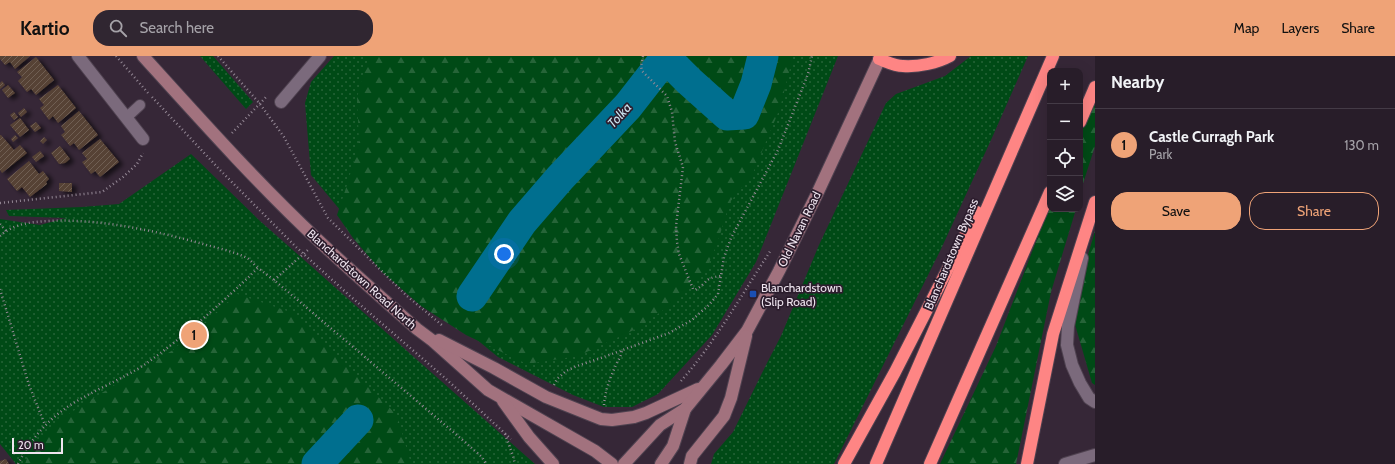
<!DOCTYPE html>
<meta charset="utf-8">
<style>
body{margin:0;font-family:Cabin,sans-serif;background:#302631;color:#f1f3f6}
.controls{position:absolute;right:12px;top:12px;display:grid;overflow:hidden;border-radius:8px;box-shadow:0 4px 16px #0002}
.controls button{width:36px;height:36px;display:grid;place-items:center;padding:0;border:0;border-bottom:1px solid #443b46;background:#281d29;color:#f1f3f6;font:20px sans-serif}
.scale{position:absolute;left:12px;bottom:10px;width:51px;box-sizing:border-box;padding-left:4px;border:2px solid #efe5ef;border-top:0;font-size:11px;line-height:14px;white-space:nowrap;color:#efe5ef;-webkit-text-stroke:3px #2c1d2d;paint-order:stroke}
.you{position:absolute;left:504px;top:198px;width:14px;height:14px;margin:-10px;border:3px solid #fff;border-radius:50%;background:#1a73e8;box-shadow:0 0 0 6px #1a73e833}
.badge{display:grid;place-items:center;width:26px;height:26px;border-radius:50%;background:#efa377;color:#111;font-size:13px;font-weight:700}
.pin{position:absolute;translate:-50% -50%;border:2px solid #fff;box-shadow:0 1px 4px #0006}
.list{margin:0;padding:0;list-style:none}
h2{display:flex;justify-content:space-between;align-items:center;height:52px;margin:0;padding:0 16px;font-size:17px}
h2 small{font-size:13px;font-weight:400;color:#a5a2a8}
.list li{display:grid;grid-template-columns:26px 1fr auto;gap:12px;align-items:center;box-sizing:border-box;height:72px;padding:0 16px;border-top:1px solid #443b46}
.list b{display:block;font-size:15px;white-space:nowrap}
.list p{margin:0;font-size:13px;white-space:nowrap;color:#a5a2a8}
.list em{font-size:13px;font-style:normal;color:#a5a2a8}
.actions{display:flex;gap:8px;padding:12px 16px}
.actions a{flex:1;padding:9px 0;border:1px solid #efa377;border-radius:16px;text-align:center;font-size:14px;color:#efa377}
.actions .main{background:#efa377;color:#111}
.icon{flex:none;width:22px;height:22px;fill:none;stroke:currentColor;stroke-width:2;stroke-linecap:round;stroke-linejoin:round}
.map{position:relative;flex:none;width:1095px;height:408px;overflow:hidden}
header{display:flex;align-items:center;gap:24px;box-sizing:border-box;height:56px;padding:0 20px;background:#efa377;color:#111}
header strong{font-size:19px}
nav{display:flex;gap:22px;margin-inline-start:auto;font-size:14px}
.search{width:280px;height:36px;background:#302631;display:flex;align-items:center;gap:10px;box-sizing:border-box;padding:0 14px;border-radius:16px;color:#a5a2a8;font-size:15px}
main{display:flex}
aside{flex:1;background:#281d29}
.map>svg:first-child{display:block}
</style>
<header>
<strong>Kartio</strong>
<div class="search"><svg class="icon" aria-label="search" viewBox="0 0 24 24"><circle cx="10" cy="10" r="6"/><path d="M15 15l6 6"/></svg>Search here</div>
<nav><a>Map</a><a>Layers</a><a>Share</a></nav>
</header>
<main>
<div class="map">
<svg width="1095" height="408" viewBox="0 0 1095 408">
<defs>
<pattern id="grass-dots" width="8" height="8" patternUnits="userSpaceOnUse"><rect width="8" height="8" fill="#004a16"/><path d="M2 2h.1M6 6h.1" fill="none" stroke="#266438" stroke-width="1.8" stroke-linecap="round"/></pattern>
<pattern id="forest-firs" width="22" height="20" patternUnits="userSpaceOnUse"><rect width="22" height="20" fill="#004a16"/><path d="M5 1l3.5 6h-7zM16 11l3.5 6h-7z" fill="#266438"/></pattern>
<pattern id="building-hatch" width="6" height="6" patternUnits="userSpaceOnUse"><rect width="6" height="6" fill="#574335"/><path d="M-1 1l2-2M0 6l6-6M5 7l2-2" fill="none" stroke="#6f5e53"/></pattern>
<filter id="shadow"><feDropShadow dx="4.5" dy="2.5" stdDeviation="2" flood-color="#0009"/></filter>
</defs>
<rect width="100%" height="100%" fill="#362737"/>
<!-- grass -->
<g fill="url(#grass-dots)">
<path d="M200,0H213L253,46L246,53Z"/>
<path d="M334,0H838L756,206L712,279L658,338L632,351H604L573,339L498,301L385,208L311,119L305,47L311,26Z"/>
<path d="M971,0H1028L991,84L941,193L834,408H711L714,398L733,376L767,307L781,280L819,189L886,47L896,38L945,20Z"/>
<path d="M191,98L260,165L535,408H16L0,388V163L40,169L66,162L9,160L6,154L82,151L119,148Z"/>
</g>
<!-- forest -->
<g fill="url(#forest-firs)">
<path d="M369,0H793L780,52L753,117L730,146L717,188L705,216L676,245L638,272L578,300L527,308L466,279L421,250L382,216L353,182L337,159L348,126L359,85L357,42L363,18Z"/>
<path d="M1095,43V90L1080,137V78Z"/>
<path d="M1050,149V153H1076L1051,236L1016,408H940L996,290Z"/>
<path d="M1095,175V329L1092,327L1074,265L1080,226Z"/>
<path d="M237,238L293,257L397,359L411,408H25L29,397L53,368L95,341L173,294Z"/>
</g>
<g fill="none" stroke-linecap="round" stroke-linejoin="round">
<!-- river -->
<g stroke="#006f8f" stroke-width="31">
<path d="M472,240L522,166L560,122L628,50L660,9L668,4L689,25L727,59L744,58L756,28L763,0"/>
<path d="M317,408L358,364"/>
</g>
</g>
<!-- building -->
<g fill="url(#building-hatch)" filter="url(#shadow)">
<path d="M0,0H30L15,13L10,6L5,9L0,3Z"/>
<path d="M36,1L54,24L36,39L31,33L27,36L18,25L22,21L17,16Z"/>
<path d="M2,25L5,29L0,33V27Z"/>
<path d="M8,29L15,37L8,42L2,34Z"/>
<path d="M58,29L76,52L58,67L53,60L49,64L40,52L44,49L39,43Z"/>
<path d="M24,52L27,56L21,61L18,57Z"/>
<path d="M79,55L98,79L79,94L74,87L70,90L66,85L61,79L65,76L61,70Z"/>
<path d="M14,56L18,61L14,64L10,59Z"/>
<path d="M20,62L29,74L20,81L10,69Z"/>
<path d="M36,66L41,72L35,76L30,70Z"/>
<path d="M0,79H1L14,94L20,89L27,97L2,117L0,114Z"/>
<path d="M15,79L18,82L13,86L11,83Z"/>
<path d="M44,81L47,84L43,88L40,85Z"/>
<path d="M100,83L119,106L100,121L95,115L91,118L82,106L87,103L82,97Z"/>
<path d="M60,90L70,103L65,107L59,108L51,97Z"/>
<path d="M40,95L44,100L36,106L32,101Z"/>
<path d="M29,105L39,118L43,115L49,123L46,126L47,128L30,141L22,131L17,135L7,123Z"/>
<path d="M59,127H72V136L59,135Z"/>
<path d="M6,403L9,408H0V405Z"/>
</g>
<g fill="none" stroke-linecap="round" stroke-linejoin="round">
<!-- lane casing -->
<g stroke="#4f4250" stroke-width="12">
<path id="lane" d="M127,61L140,49"/>
</g>
<!-- street casing -->
<g stroke="#4f4250" stroke-width="14">
<g id="street">
<path d="M78,0L143,83"/>
<path d="M281,46L320,0"/>
<path d="M1082,202L1068,270L1067,289L1072,309L1080,327L1089,342L1095,346"/>
<path d="M1065,408L1095,399"/>
</g>
</g>
<!-- secondary casing -->
<g stroke="#4f4250" stroke-width="14">
<g id="secondary">
<path d="M143,0C200,63 257,127 319,185C351,215 384,244 417,273L433,285L488,334L595,395L612,408"/>
<path d="M439,284L494,312L546,341L601,363L612,364L634,361L646,357L698,333"/>
<path d="M503,345L529,381L553,408"/>
<path d="M624,408L660,369L685,353L721,309L747,275L779,215L817,138L881,0"/>
<path d="M661,408L673,390L685,353"/>
<path d="M690,408L692,400L724,360L731,342L746,280"/>
</g>
</g>
<!-- highway casing -->
<g stroke="#4f4250" stroke-width="14">
<g id="highway">
<path d="M879,3C887,6 895,10 903,10C919,11 937,7 950,0"/>
<path d="M1080,66L1095,31"/>
<path d="M844,408L895,316L977,156"/>
<path d="M876,408L1053,0"/>
<path d="M930,408L1050,136"/>
<path d="M1027,408L1053,278L1095,146"/>
</g>
</g>
<!-- path -->
<g stroke="#948895" stroke-width="2.5" stroke-dasharray="1 3" stroke-linecap="butt">
<path d="M116,0L148,37"/>
<path d="M218,0L260,48L284,81L328,162L407,240L443,270"/>
<path d="M643,0L641,10L642,15L667,40L672,56L675,86L683,111L676,170L677,186L679,198L693,233L695,234C708,227 703,222 721,220"/>
<path d="M152,41L220,114L297,192L350,240L445,322L511,383"/>
<path d="M232,77L267,40"/>
<path d="M0,147L102,136L123,121L137,108L143,97"/>
<path d="M0,168L6,175"/>
<path d="M0,180C10,171 23,167 36,166C88,160 153,174 203,188C217,192 233,195 247,202C251,204 254,209 258,212"/>
<path d="M274,224L309,193"/>
<path d="M0,233L29,329L45,369"/>
<path d="M681,325C716,285 742,238 771,194"/>
<path d="M554,329L557,323L566,315L577,310L601,302L669,277L692,264L709,249L718,238L724,201L731,182L778,94L808,18L812,0"/>
<path d="M604,349C605,335 610,322 616,309C618,304 621,301 622,294"/>
<path d="M505,378L513,400L515,408"/>
<path d="M18,408C30,384 49,362 72,348C96,333 123,323 147,307C186,279 224,245 258,212L274,224L451,374L482,401L486,408"/>
</g>
<!-- lane -->
<use href="#lane" stroke="#7b6a7c" stroke-width="10"/>
<!-- street -->
<use href="#street" stroke="#7b6a7c" stroke-width="12"/>
<!-- secondary -->
<use href="#secondary" stroke="#a2727e" stroke-width="12"/>
<!-- highway -->
<use href="#highway" stroke="#fe8584" stroke-width="12"/>
</g>
<!-- markers -->
<rect fill="#1a4fb4" stroke="#2c1d2d" stroke-width="1.5" x="749" y="234" width="8" height="8" rx="2"/>
<g text-anchor="middle" dominant-baseline="central" stroke-width="3.5" stroke-linejoin="round" paint-order="stroke">
<!-- street labels -->
<g font-size="12" fill="#efe5ef" stroke="#2c1d2d">
<text transform="translate(799 173) rotate(-64)">Old Navan Road</text>
<text transform="translate(951 198) rotate(-67)">Blanchardstown Bypass</text>
<text transform="translate(362 223) rotate(42)">Blanchardstown Road North</text>
</g>
<!-- poi labels -->
<g font-size="12" fill="#efe5ef" stroke="#2c1d2d" text-anchor="start">
<text x="761" y="231">Blanchardstown<tspan x="761" dy="14">(Slip Road)</tspan></text>
</g>
<!-- water labels -->
<g font-size="13" font-style="italic" fill="#cce5f0" stroke="#2c1d2d">
<text transform="translate(619 59) rotate(-48)">Tolka</text>
</g>
</g>
</svg>
<div class="controls">
<button>+</button>
<button>−</button>
<button><svg class="icon" aria-label="locate" viewBox="0 0 24 24"><circle cx="12" cy="12" r="6"/><path d="M12 2v4M12 18v4M2 12h4M18 12h4"/></svg></button>
<button><svg class="icon" aria-label="layers" viewBox="0 0 24 24"><path d="M12 4l9 5-9 5-9-5zM3 14l9 5 9-5"/></svg></button>
</div>
<div class="scale">20 m</div>
<div class="you"></div>
<div class="pin badge" style="left:194px;top:279px">1</div>
</div>
<aside>
<h2>Nearby<small></small></h2>
<ul class="list">
<li><span class="badge">1</span><div><b>Castle Curragh Park</b><p>Park</p></div><em>130 m</em></li>
</ul>
<div class="actions"><a class="main">Save</a><a>Share</a></div>
</aside>
</main>
